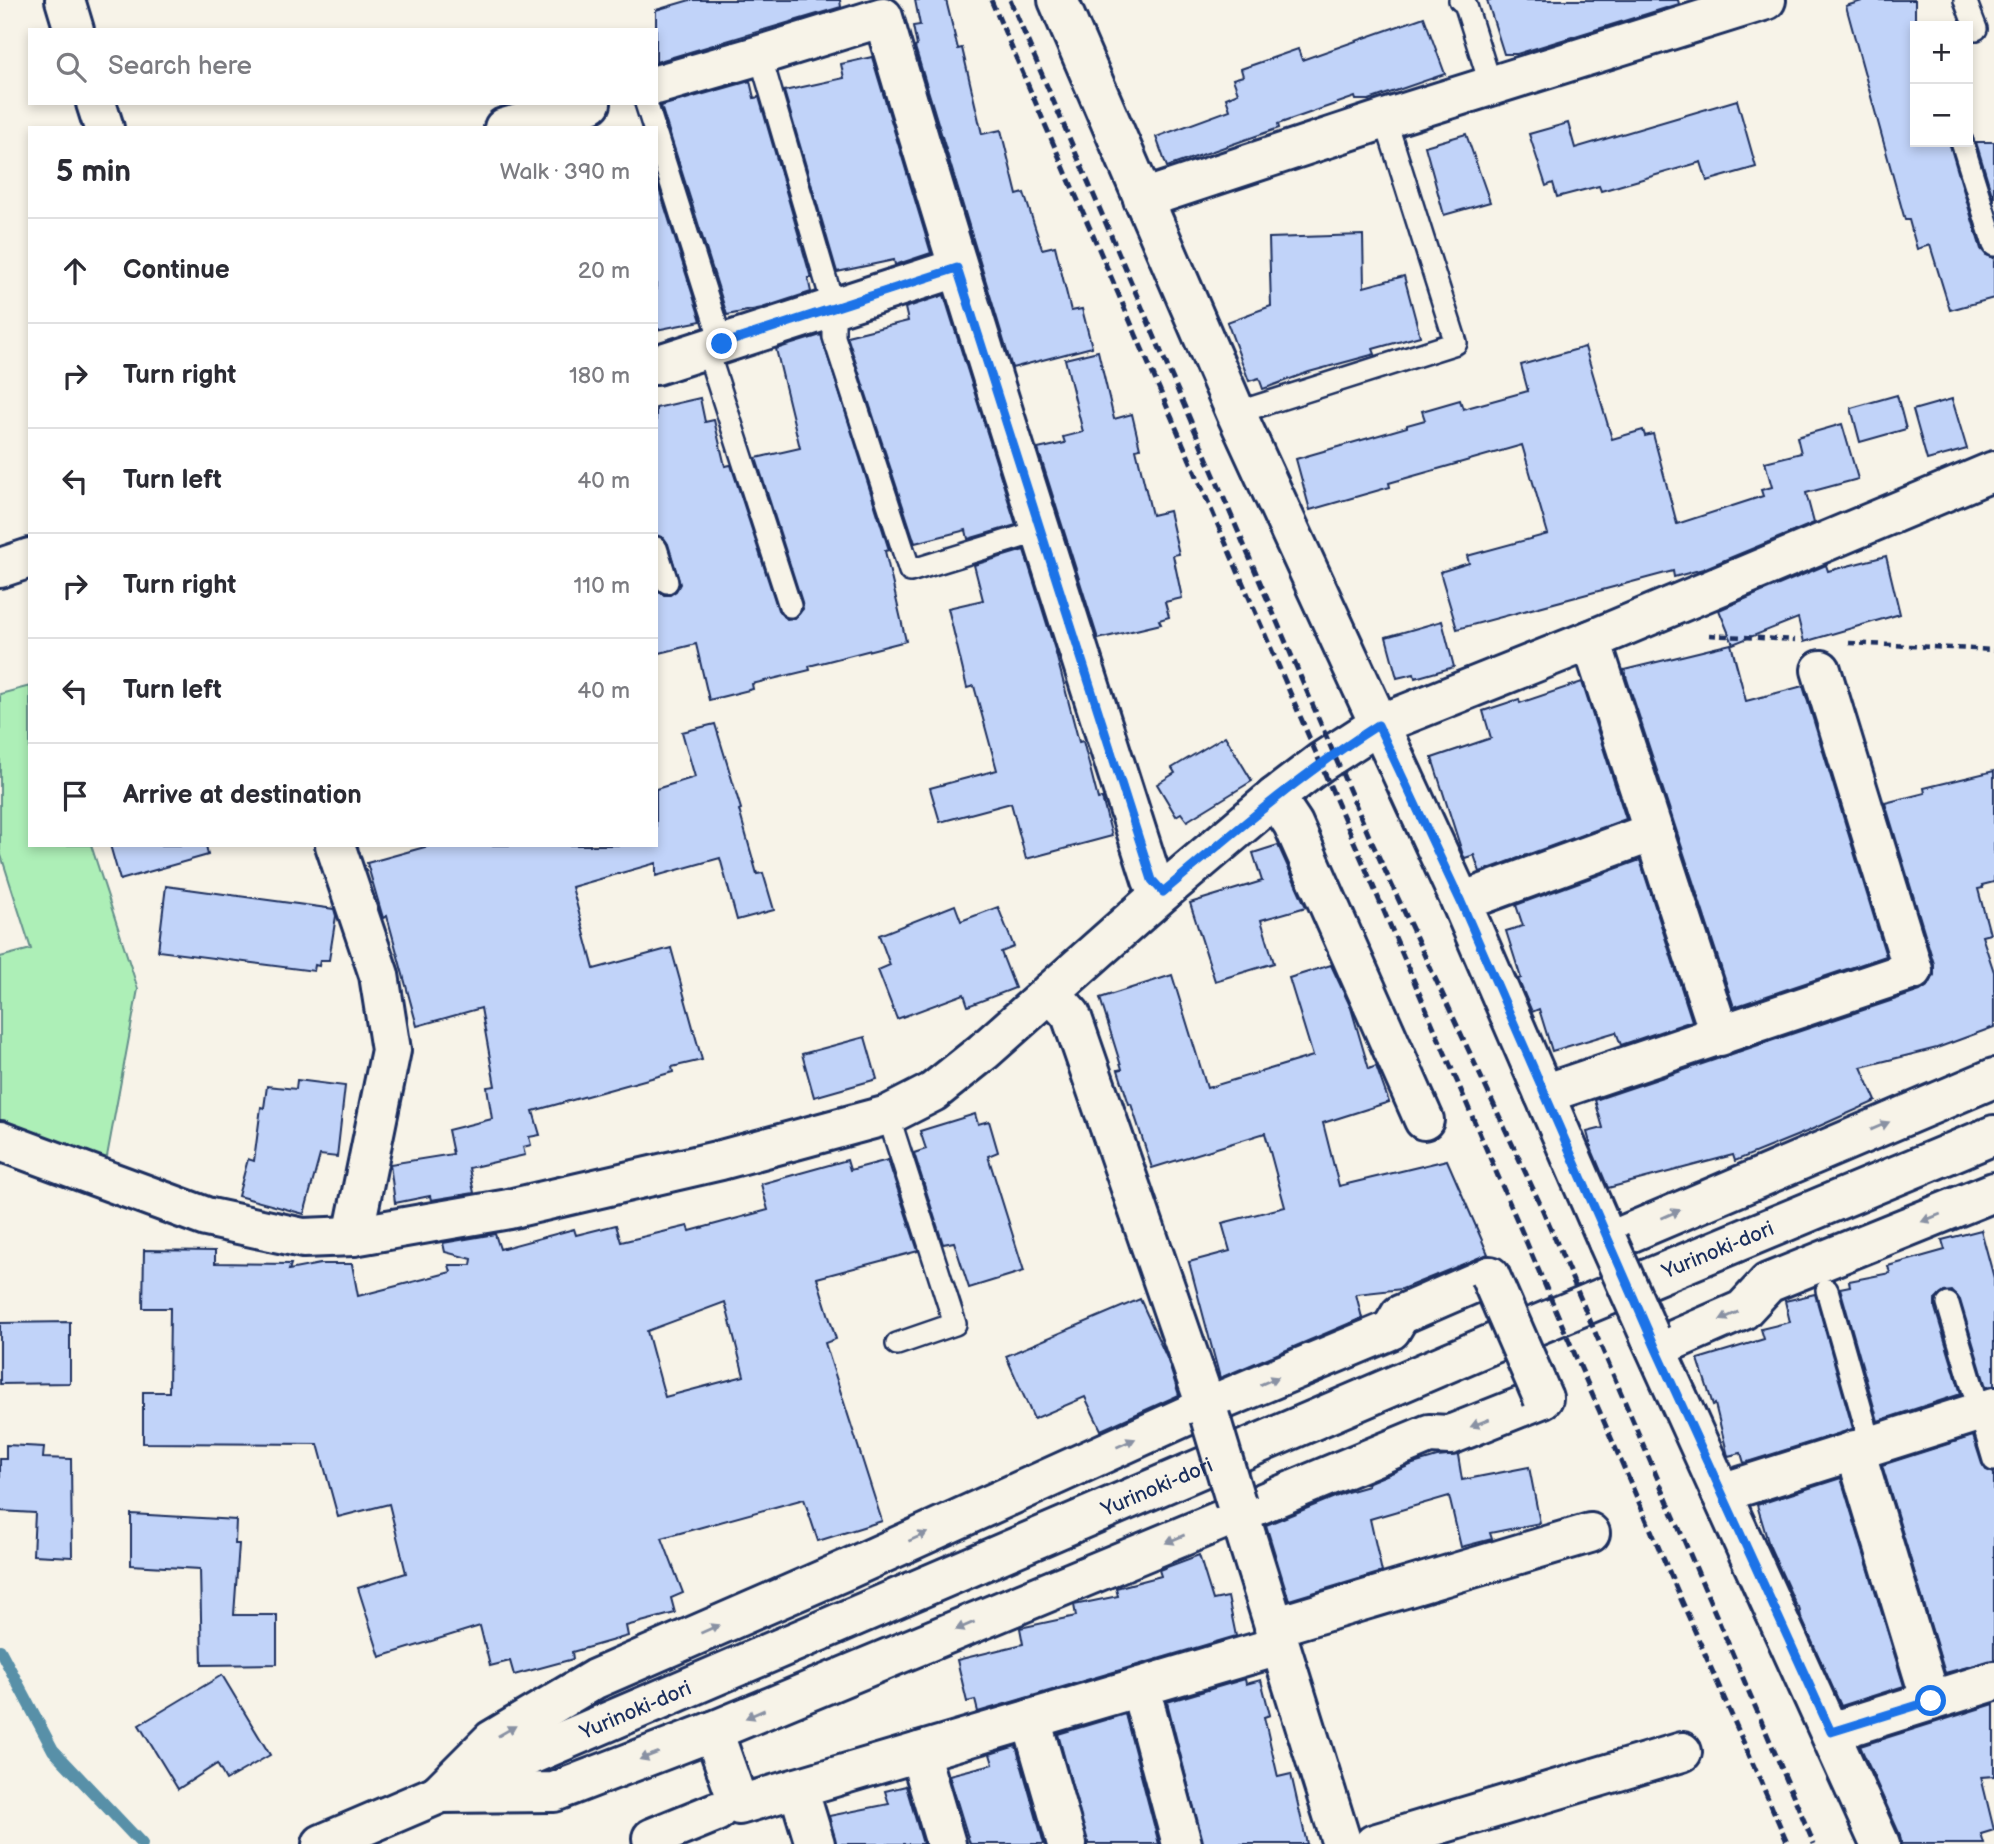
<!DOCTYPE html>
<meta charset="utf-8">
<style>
body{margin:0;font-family:"Balsamiq Sans",sans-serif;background:#f2f2f3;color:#2b2b33}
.controls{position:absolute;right:21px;top:21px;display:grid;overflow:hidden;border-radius:0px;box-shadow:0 4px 10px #0003}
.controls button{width:63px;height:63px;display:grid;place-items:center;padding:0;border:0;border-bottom:2px solid #e1e1e2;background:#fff;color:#2b2b33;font:35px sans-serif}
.stop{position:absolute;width:21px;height:21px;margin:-16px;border:5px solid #1a73e8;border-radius:50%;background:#fff}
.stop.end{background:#1a73e8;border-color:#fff;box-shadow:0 2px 7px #0008}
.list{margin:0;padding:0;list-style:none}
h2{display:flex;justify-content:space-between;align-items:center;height:91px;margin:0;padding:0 28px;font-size:30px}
h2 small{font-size:23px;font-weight:400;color:#7c7c81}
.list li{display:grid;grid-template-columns:46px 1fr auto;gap:21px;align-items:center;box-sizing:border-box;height:105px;padding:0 28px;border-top:2px solid #e1e1e2}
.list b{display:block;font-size:26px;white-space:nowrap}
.list em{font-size:23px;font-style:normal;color:#7c7c81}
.icon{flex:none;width:38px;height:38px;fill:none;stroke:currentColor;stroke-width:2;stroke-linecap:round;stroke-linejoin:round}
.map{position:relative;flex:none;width:1994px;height:1844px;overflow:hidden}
.search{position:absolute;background:#fff;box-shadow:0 4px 10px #0003;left:28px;top:28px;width:630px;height:77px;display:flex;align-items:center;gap:18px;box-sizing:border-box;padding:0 24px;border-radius:0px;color:#7c7c81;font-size:26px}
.panel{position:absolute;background:#fff;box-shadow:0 4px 10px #0003;left:28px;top:126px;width:630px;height:721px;border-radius:0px}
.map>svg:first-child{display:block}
</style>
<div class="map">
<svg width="1994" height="1844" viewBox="0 0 1994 1844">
<rect width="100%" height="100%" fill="#f7f3e8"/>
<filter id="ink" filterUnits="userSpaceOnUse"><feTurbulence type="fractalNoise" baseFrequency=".0143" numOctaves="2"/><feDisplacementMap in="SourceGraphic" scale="14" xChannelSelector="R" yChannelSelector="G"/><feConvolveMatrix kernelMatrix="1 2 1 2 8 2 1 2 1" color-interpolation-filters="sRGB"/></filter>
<g filter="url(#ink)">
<!-- green -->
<path fill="#adefb7" stroke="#648f8a" stroke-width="2" d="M30,686V845H91L138,989L106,1162L0,1126V957L31,949L0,852V694Z"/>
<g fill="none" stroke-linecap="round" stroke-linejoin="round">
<!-- stream -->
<path stroke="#5890a8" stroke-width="12" d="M0,1650L53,1750L142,1844"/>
</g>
<!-- building -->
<g fill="#c1d3f9" stroke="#1b2f5e" stroke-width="2" fill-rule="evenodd">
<path d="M690,0H840L841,7L656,62V10Z"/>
<path d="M915,0H946L958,49L962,48L982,134L1001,130L1017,195L1024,193L1042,249L1055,246L1071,311L1082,309L1092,347L1012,368L915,47L917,46L913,26L920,25Z"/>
<path d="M1487,0H1678L1679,4L1517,54H1504Z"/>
<path d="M1865,0H1915V142H1949L1981,249L1986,255L1994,258V298L1950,310L1930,245L1917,249L1909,220H1905L1846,6Z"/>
<path d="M1424,17L1445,74L1369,100H1356L1355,97L1278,124L1279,128L1167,167L1156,137L1230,110L1226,98L1238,93L1233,79L1243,76L1241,69L1298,49L1302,60Z"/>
<path d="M872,57L931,253L895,265L894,260L837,272L784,91L844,78L841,64Z"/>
<path d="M750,81L754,98L759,97L811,278H808L811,292L762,308L727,315L661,106Z"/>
<path d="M1737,100L1756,167L1707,181L1701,162L1601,191L1599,186L1557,197L1553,183L1546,186L1529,134L1568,123L1575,148Z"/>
<path d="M1466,134L1490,202L1444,215L1425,146Z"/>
<path d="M1976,142H1994V201Z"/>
<path d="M656,179L701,321L656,330Z"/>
<path d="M1363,235L1364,287L1404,276L1420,336L1373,349L1375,354L1309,372L1263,389L1259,378L1249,381L1227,322L1271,306L1269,238Z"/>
<path d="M944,295L1016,525L968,539L966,530L915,543L847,336L908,321L905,308Z"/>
<path d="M821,335L889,550L885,551L906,641L809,666L810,670L752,684L753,689L709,700L696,644L656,654V589L664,595H670L676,591L680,584L668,544L664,538L656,535V408L700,398L705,422L714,420L725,466L731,465L778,610L787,619L795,618L803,609L802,602L756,458L800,448L776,349Z"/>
<path d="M1585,347L1612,439L1643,430L1645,436L1653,434L1677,524L1763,496L1761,490L1772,487L1765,462L1801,453L1797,437L1842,424L1858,479L1806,493L1814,523L1703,569L1674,577L1673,571L1457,629L1440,572L1469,563L1467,556L1548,534L1522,445L1389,483L1390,487L1310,510L1296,459L1407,427V425L1425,420L1422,411L1460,400L1463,409L1528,391L1521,365Z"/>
<path d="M1098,351L1114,419L1132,414L1140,448L1136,449L1152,515L1169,511L1179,554L1173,555L1182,598L1165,602L1169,617L1159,620L1161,624L1098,639L1038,449L1065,443L1063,437L1083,432L1065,359Z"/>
<path d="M1897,395L1906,429L1860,442L1851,408Z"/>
<path d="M1952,399L1967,449L1927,460L1913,410Z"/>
<path d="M1024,550L1055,650L1079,742L1083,741L1098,799L1102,798L1112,836L1026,859L1011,803L940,822L930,788L997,770L974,686L967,688L948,608L983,600L974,565Z"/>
<path d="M1886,556L1900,614L1804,642L1798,618L1733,644L1719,610L1826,565L1828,571Z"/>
<path d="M1442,621L1454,667L1415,678L1414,674L1397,678L1386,637Z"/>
<path d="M1731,644L1746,701L1803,686L1886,956L1734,1007L1624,670Z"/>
<path d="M1582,682L1626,819L1480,872L1474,855L1465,858L1463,855L1432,758L1491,738L1483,711L1519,699L1520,703Z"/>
<path d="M715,724L741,809L739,810L757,874L763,873L774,910L737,920L720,858L656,876V863L572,887L594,969L671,948L702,1060L672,1067L673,1072L533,1111L540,1135L529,1137L531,1145L523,1147L525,1155L469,1168L474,1193L431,1200L430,1196L395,1203L390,1164L453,1154L448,1130L492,1119L487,1087L495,1086L481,1008L417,1026L387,916L383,918L367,863L432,845H656V789L695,777L682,732Z"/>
<path d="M1225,736L1252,781L1187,821L1181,813L1176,816L1157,784L1175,773L1172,768Z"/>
<path d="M1994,771V882L1982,885L1983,888L1978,889L1990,934L1982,936L1994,972V1027L1937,1048L1861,1067L1876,1101L1806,1132L1735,1161L1733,1155L1608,1188L1592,1150L1587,1132L1603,1128L1595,1100L1920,991L1929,985L1934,975V964L1885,803L1925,793L1924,788Z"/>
<path d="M110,845H206L208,855L120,880Z"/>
<path d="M1278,845L1306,907L1261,920L1274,963L1215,981L1190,903L1262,881L1253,853Z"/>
<path d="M1640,860L1692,1021L1621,1045L1616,1032L1552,1051L1539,1009L1532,1012L1518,979L1521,978L1506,931L1523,926L1516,905Z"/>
<path d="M166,886L334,909L336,916L329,960H320L319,966L315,965L314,971L158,951Z"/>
<path d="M955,905L961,921L998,907L1014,947L1001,952L1015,988L968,1006L964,994L897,1019L878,970L890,965L879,935Z"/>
<path d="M1331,965L1351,1008L1369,1069L1376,1066L1389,1102L1323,1123L1339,1186L1447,1160L1488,1254L1402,1289L1356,1294L1362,1318L1220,1378L1189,1262L1230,1251L1222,1223L1285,1207L1265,1133L1152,1168L1131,1104H1129L1118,1070L1122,1069L1100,998L1172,975L1207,1088L1313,1056L1289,978Z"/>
<path d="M865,1037L877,1079L814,1097L802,1054Z"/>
<path d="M297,1080L345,1086L337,1157L320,1155L304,1214L238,1196L248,1159L254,1161L261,1107L264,1108L267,1086L296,1089Z"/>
<path d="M975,1114L978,1124L989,1121L998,1152L988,1156L1024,1271L969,1288L954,1242L943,1244L914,1153L926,1149L920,1131Z"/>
<path d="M847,1160L850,1170L888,1160L918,1251L817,1278L836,1339L825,1343L882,1521L818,1541L804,1499L662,1538L683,1593L671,1598L675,1613L626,1626L628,1636L572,1652L573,1659L514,1675L510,1661L490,1666L480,1626L380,1657L358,1588L406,1573L389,1504L338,1517L318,1444L143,1443V1392H169L170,1308H143L144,1250L215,1251V1263L291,1264L289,1270L320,1264H352L358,1296L451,1272L449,1265H471L472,1259L445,1252L443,1243L495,1234L500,1249L574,1229L576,1235L616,1225L621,1242L688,1226L690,1231L768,1210L761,1184ZM725,1302L744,1376L665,1397L647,1331Z"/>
<path d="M1981,1230L1994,1278V1386L1986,1387L1960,1300L1952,1291L1944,1292L1935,1300V1308L1961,1394L1878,1421L1840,1288L1850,1286L1849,1281L1890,1273L1888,1266L1945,1250L1942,1240Z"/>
<path d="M1815,1294L1853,1429L1744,1463L1741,1453L1728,1456L1715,1404L1713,1405L1698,1359L1764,1339L1761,1329L1790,1322L1785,1301Z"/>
<path d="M1140,1299L1167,1358L1179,1395L1101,1430L1085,1397L1034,1419L1006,1356Z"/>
<path d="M70,1322V1383L0,1384V1323Z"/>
<path d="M1973,1436L1982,1464L1986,1470L1994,1473V1660L1945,1673L1882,1465Z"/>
<path d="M6,1445L44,1447L43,1458L71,1459L72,1557L33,1555L35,1513L0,1511V1459H6Z"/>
<path d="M1458,1455L1462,1480L1529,1467L1540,1523L1490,1533L1492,1539L1461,1547L1449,1496L1370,1519L1382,1572L1289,1600L1266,1525L1347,1492L1368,1486L1367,1483L1413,1464L1437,1457Z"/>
<path d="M1841,1478L1904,1686L1841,1706L1801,1617L1799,1607H1797L1769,1545L1757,1505Z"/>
<path d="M131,1514L236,1520L235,1544H239L234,1615H277V1664L202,1665L200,1569L131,1565Z"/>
<path d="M1199,1555L1213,1600L1228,1597L1236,1636L978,1712L975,1700L967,1702L957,1660L1023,1644L1020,1628L1076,1616L1074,1605L1118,1596L1116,1588L1161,1576L1159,1570Z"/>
<path d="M222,1675L270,1755L226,1780L217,1764L178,1789L139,1725Z"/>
<path d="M1245,1679L1246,1684L1261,1680L1270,1715L1264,1717L1278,1777L1291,1774L1307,1844H1203L1167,1702Z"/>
<path d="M1994,1704V1776L1981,1777L1994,1830L1981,1834L1984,1844H1901L1900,1835L1860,1746Z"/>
<path d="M1125,1714L1159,1844H1088L1058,1734Z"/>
<path d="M1016,1746L1044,1844H970L949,1775L993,1764L990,1754Z"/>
<path d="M906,1786L923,1844H836L829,1816L889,1804L885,1791Z"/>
</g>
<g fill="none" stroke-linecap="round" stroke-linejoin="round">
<!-- service casing -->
<g stroke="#1b2f5e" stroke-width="26">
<g id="service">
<path d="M1460,0L1465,3L1491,86"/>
<path d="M1965,0L1976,29"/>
<path d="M760,55L834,308V337L910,571L1040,531"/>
<path d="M646,103L654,128"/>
<path d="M656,135L722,344"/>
<path d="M1962,142L1994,245"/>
<path d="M707,349L790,606"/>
<path d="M1236,413L1456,343L1385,119"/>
<path d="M656,548L667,582"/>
<path d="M888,1115L955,1324L897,1344"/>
<path d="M1827,1290L1871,1445"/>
<path d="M1948,1304L1994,1460"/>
</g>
</g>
<!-- minor casing -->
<g stroke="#1b2f5e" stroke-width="44">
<g id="minor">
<path d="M65,0L74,30"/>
<path d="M1058,0L1236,413L1461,902L1608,1242L1994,1078"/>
<path d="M656,85L760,55L883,17C968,306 1060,593 1152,880L1163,892"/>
<path d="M96,103L104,128"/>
<path d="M504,128L591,103"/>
<path d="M1143,199L1385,119L1766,0"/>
<path d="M656,365L957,268"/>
<path d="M0,568L30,558"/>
<path d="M1591,640L1720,1036"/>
<path d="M1275,797L1293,824L1424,1120"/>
<path d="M335,845L379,975L391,1050L353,1236"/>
<path d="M1461,902L1653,832"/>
<path d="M1050,992L1071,1015L1210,1417"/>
<path d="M1544,1094L1913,970L1821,670"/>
<path d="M0,1141L206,1217L303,1238L353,1236L509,1209L721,1160L888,1115L933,1092L983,1052L1163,892L1275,797L1321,762L1378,725L1591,640L1994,471"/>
<path d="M1650,1336L1880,1844"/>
<path d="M1656,1348L1743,1310L1768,1283L1994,1192"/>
<path d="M1855,1450L1931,1701"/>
<path d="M1721,1493L1994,1407"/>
<path d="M1236,1503L1342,1844"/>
<path d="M1274,1627L1590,1533"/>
<path d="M1140,1687L1182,1844"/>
<path d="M1031,1719L1067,1844"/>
<path d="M713,1731L739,1805L1279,1646"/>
<path d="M1831,1732L1994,1681"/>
<path d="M919,1752L946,1844"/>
<path d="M798,1788L815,1844"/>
<path d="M439,1793L554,1792L713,1731L1429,1434L1450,1435L1543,1398"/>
<path d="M439,1793L492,1740L595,1679L848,1569L1206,1407L1391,1330L1400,1315L1490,1276"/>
<path d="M652,1838L716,1812"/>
<path d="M1374,1844L1682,1752"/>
</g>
</g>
<!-- tertiary casing -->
<g stroke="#1b2f5e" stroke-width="44">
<g id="tertiary">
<path id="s1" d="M322,1844L1501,1340L1994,1135"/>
</g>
</g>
<!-- path -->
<g stroke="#1b2f5e" stroke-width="4.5" stroke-dasharray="7 5" stroke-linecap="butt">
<path d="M1709,635L1795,640"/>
<path d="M1849,643L1994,650"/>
</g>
<!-- service -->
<use href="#service" stroke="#f7f3e8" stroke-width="21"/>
<!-- minor -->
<use href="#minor" stroke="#f7f3e8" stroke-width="38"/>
<!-- tertiary -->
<use href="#tertiary" stroke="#f7f3e8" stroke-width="38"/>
<!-- rail -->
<g stroke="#1b2f5e" stroke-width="5" stroke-dasharray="10 5" stroke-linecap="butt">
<path d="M991,0C1258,614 1519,1231 1788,1844"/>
<path d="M1010,0L1369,836L1541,1206L1814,1844"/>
</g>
<!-- minor-bridge casing -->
<g stroke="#1b2f5e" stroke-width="44" stroke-linecap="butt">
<g id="minor-bridge">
<path d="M1608,1242L1650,1336"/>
<path d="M1490,1276L1543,1398"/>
<path d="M1210,1417L1236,1503"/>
</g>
</g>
<!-- minor-bridge -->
<use href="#minor-bridge" stroke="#f7f3e8" stroke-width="38"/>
</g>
<!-- one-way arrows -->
<defs><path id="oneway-solid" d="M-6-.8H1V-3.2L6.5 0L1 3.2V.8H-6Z" transform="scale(1.75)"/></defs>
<g fill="#8991a3">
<use href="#oneway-solid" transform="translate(1880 1126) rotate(-23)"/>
<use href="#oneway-solid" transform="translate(1671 1214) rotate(-24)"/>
<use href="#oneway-solid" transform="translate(1931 1218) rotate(158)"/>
<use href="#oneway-solid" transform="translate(1729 1316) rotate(156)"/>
<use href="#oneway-solid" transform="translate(1269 1381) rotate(-23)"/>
<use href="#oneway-solid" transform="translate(1480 1423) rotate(158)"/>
<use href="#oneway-solid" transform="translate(1126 1443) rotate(-24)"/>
<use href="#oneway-solid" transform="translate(918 1537) rotate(-24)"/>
<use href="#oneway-solid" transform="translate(1175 1539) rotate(157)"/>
<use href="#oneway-solid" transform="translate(965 1626) rotate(157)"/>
<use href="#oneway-solid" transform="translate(710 1629) rotate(-24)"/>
<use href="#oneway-solid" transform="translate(755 1714) rotate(157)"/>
<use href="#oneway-solid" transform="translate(507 1731) rotate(-30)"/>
<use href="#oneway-solid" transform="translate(649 1756) rotate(159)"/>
</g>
</g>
<g fill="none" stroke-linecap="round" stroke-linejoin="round" filter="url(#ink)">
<!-- route -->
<path stroke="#1a73e8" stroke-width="9" d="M722,344L957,268L1152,880L1163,892C1233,833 1301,774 1378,725L1461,902L1656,1349L1831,1732L1931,1701"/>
</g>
<g text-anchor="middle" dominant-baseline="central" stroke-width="6" stroke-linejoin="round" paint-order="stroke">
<!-- street labels -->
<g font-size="21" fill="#1b2f5e" stroke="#f7f3e8">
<text stroke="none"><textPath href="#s1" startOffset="1517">Yurinoki-dori</textPath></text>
<text stroke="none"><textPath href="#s1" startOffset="908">Yurinoki-dori</textPath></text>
<text stroke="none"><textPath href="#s1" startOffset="341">Yurinoki-dori</textPath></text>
</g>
</g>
</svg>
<div class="controls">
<button>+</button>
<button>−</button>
</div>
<div class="stop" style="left:1931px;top:1701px"></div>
<div class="stop end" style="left:722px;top:344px"></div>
<div class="search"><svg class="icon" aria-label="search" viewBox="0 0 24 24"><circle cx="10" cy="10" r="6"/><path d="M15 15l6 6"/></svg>Search here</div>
<section class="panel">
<h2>5 min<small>Walk · 390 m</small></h2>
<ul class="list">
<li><svg class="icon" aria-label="ahead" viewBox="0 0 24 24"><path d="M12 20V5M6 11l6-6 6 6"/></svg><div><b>Continue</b></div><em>20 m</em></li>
<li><svg class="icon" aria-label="right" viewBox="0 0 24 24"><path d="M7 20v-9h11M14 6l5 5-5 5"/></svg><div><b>Turn right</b></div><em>180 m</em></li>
<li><svg class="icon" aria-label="left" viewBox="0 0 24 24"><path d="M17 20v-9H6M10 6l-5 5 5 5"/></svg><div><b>Turn left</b></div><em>40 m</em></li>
<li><svg class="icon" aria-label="right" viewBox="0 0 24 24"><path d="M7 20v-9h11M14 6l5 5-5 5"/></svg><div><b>Turn right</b></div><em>110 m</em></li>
<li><svg class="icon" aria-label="left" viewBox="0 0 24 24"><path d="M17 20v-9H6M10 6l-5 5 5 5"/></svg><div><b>Turn left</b></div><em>40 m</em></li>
<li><svg class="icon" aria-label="arrive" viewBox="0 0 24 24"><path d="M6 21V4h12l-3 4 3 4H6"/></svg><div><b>Arrive at destination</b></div></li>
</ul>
</section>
</div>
